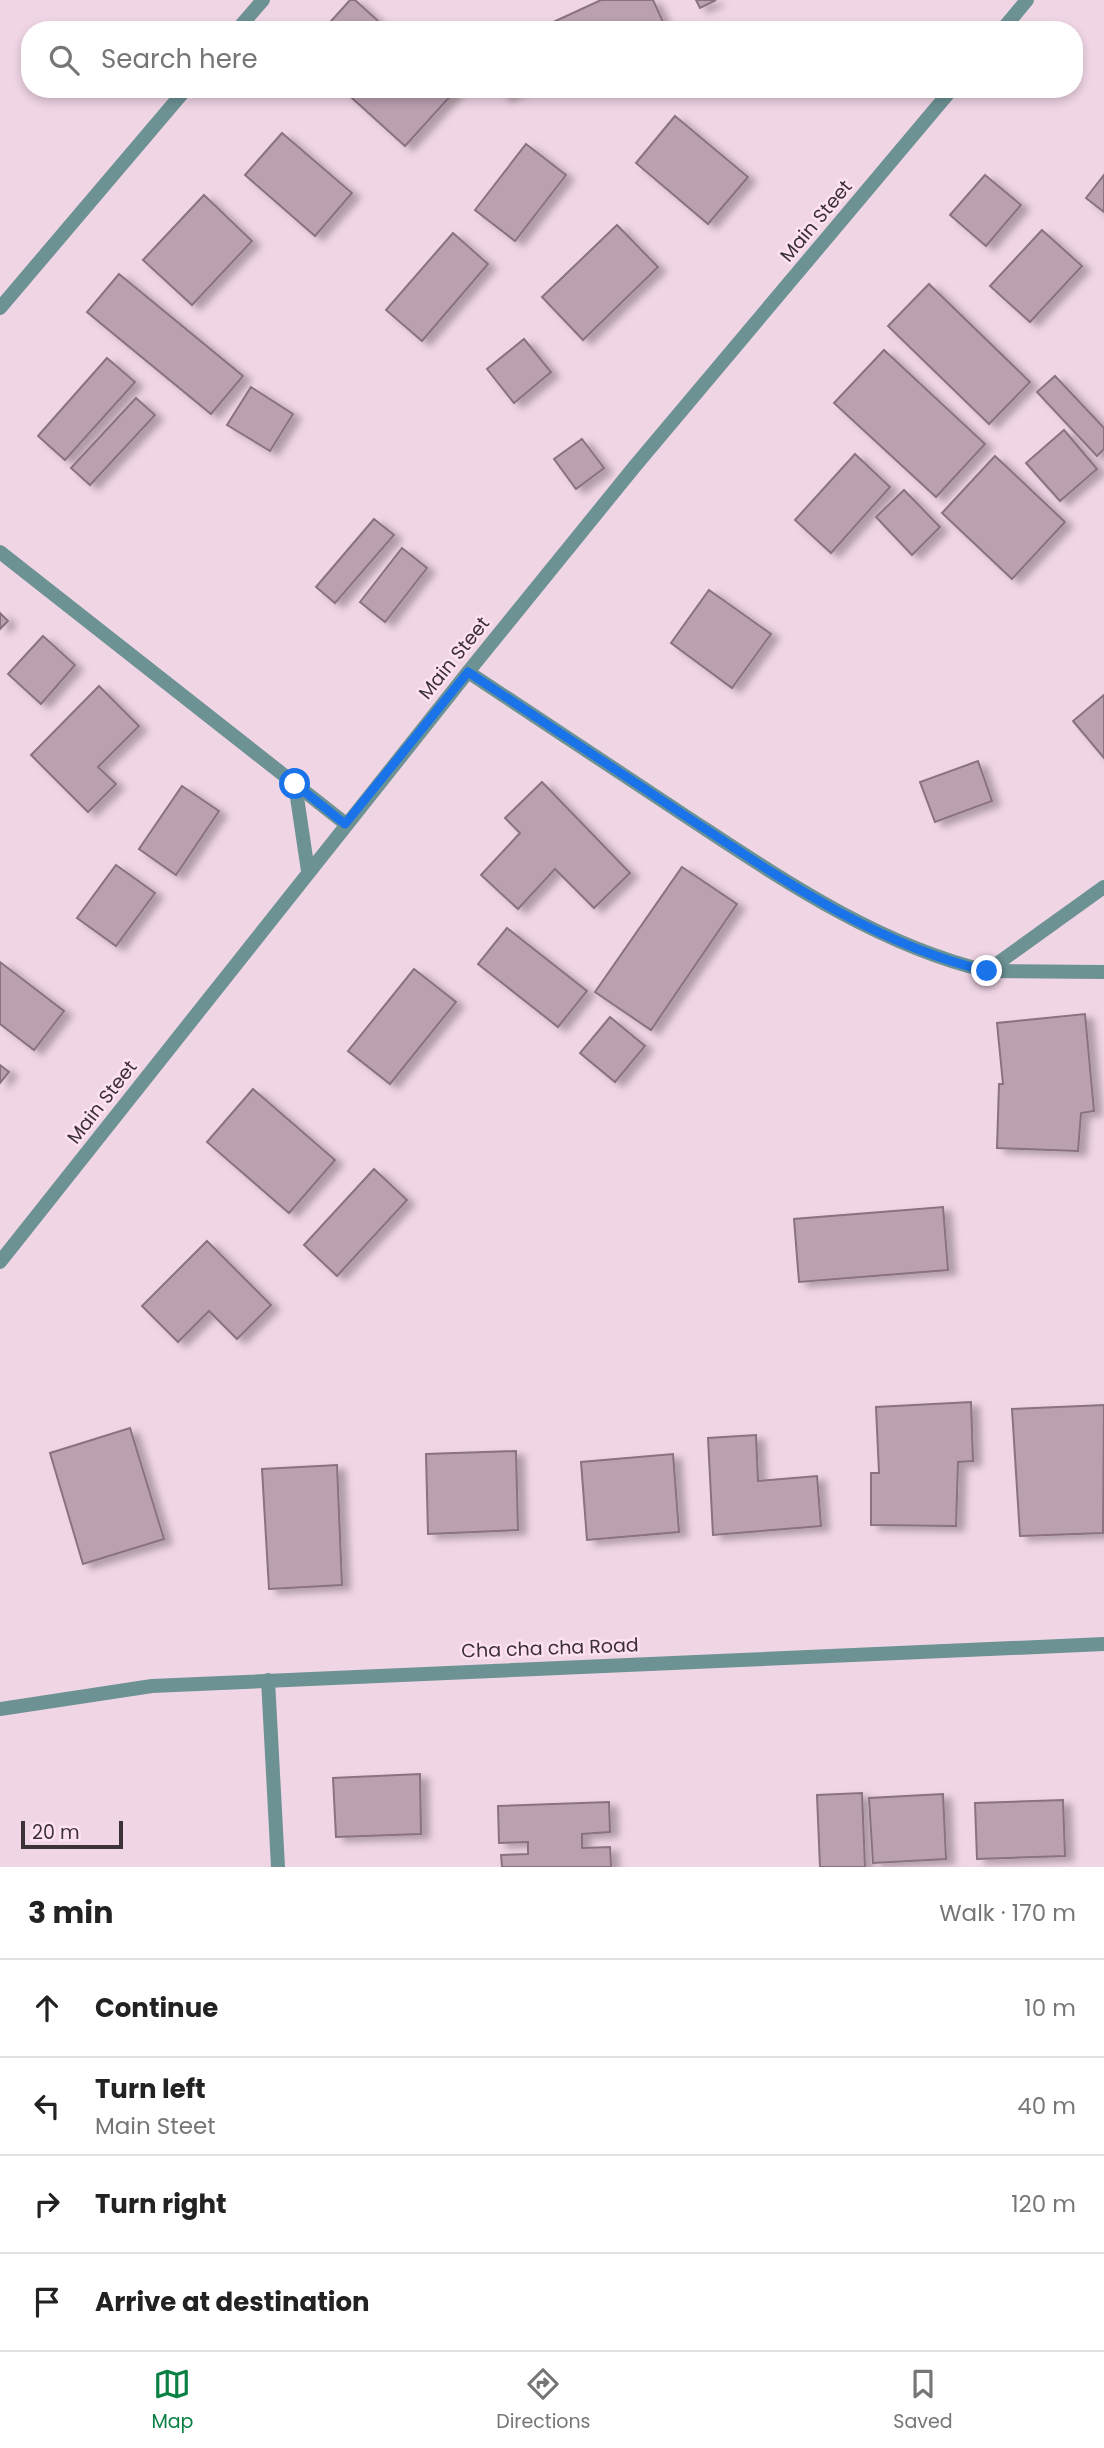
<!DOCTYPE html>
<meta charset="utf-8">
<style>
body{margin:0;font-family:Poppins,sans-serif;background:#f6f6f6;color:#222}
.scale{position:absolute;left:21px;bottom:18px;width:102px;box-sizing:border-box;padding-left:7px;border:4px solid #3c3137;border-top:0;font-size:19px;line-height:24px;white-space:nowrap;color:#3c3137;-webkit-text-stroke:5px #fee2f2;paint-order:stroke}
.stop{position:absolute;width:21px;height:21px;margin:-16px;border:5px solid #1a73e8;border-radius:50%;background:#fff}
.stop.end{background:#1a73e8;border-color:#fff;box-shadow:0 2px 7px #0008}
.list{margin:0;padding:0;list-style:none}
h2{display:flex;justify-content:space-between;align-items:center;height:91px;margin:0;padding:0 28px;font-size:30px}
h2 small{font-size:23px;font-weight:400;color:#767676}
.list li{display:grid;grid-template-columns:46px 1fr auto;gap:21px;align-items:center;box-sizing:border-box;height:98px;padding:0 28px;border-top:2px solid #e0e0e0}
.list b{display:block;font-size:26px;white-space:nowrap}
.list p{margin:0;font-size:23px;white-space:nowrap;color:#767676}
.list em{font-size:23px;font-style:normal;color:#767676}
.icon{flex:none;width:38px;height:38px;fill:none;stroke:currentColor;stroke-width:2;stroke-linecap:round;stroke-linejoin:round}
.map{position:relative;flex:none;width:1104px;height:1867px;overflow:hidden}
.search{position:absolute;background:#fff;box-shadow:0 4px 10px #0003;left:21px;right:21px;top:21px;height:77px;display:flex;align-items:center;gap:18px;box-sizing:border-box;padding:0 24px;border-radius:28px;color:#767676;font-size:26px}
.sheet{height:483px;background:#fff}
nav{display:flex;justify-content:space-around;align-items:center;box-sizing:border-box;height:98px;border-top:2px solid #e0e0e0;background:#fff;font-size:19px;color:#767676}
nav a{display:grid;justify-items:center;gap:4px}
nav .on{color:#0b8043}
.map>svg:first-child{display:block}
</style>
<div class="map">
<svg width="1104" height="1867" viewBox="0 0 1104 1867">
<defs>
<filter id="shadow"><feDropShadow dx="8" dy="4.5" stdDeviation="3.5" flood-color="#0004"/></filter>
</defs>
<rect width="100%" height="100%" fill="#f0d5e5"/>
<!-- building -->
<g fill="#bba1b0" stroke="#8a7280" stroke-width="2" filter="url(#shadow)">
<path d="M350,0H355L388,30H323Z"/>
<path d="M601,0H653L664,24L651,30H536Z"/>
<path d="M696,0H716L700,8Z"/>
<path d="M342,89H453L455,91L405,146Z"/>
<path d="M499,89H520L503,97Z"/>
<path d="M675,116L748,177L708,224L636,163Z"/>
<path d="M282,133L352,193L315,236L245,175Z"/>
<path d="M526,144L566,175L515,241L475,210Z"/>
<path d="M985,175L1021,205L986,246L950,215Z"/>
<path d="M1104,175V212L1086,198Z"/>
<path d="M204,195L252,241L192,305L143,260Z"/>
<path d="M617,225L658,267L583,340L542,297Z"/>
<path d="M1042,230L1082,266L1030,322L990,286Z"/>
<path d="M453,233L488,264L422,341L386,310Z"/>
<path d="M119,274L243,376L211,414L87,312Z"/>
<path d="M929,284L1030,382L989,424L888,326Z"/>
<path d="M524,339L551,372L514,403L487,369Z"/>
<path d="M884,350L985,444L936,497L834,403Z"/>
<path d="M107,358L135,382L65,460L38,436Z"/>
<path d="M1055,376L1104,428V449L1097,456L1037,392Z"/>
<path d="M251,387L293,414L270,451L227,425Z"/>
<path d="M136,398L155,415L90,485L71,468Z"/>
<path d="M1064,430L1097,469L1060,501L1026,463Z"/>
<path d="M582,439L604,468L576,489L554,459Z"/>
<path d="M855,454L890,487L831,553L795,520Z"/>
<path d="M995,456L1065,522L1012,579L942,513Z"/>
<path d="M904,490L940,527L912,555L876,517Z"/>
<path d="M374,519L394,535L335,603L316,587Z"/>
<path d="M402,548L427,568L385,622L360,602Z"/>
<path d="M709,590L771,634L732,688L671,643Z"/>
<path d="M0,613L8,621L0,629Z"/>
<path d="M43,636L75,665L41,704L8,674Z"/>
<path d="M99,686L139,726L98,767L116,784L88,812L31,755Z"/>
<path d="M1104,695V758L1073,721Z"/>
<path d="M978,761L992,801L935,822L920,782Z"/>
<path d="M542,782L630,873L594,908L555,869L518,909L481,875L520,833L505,818Z"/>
<path d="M182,786L219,811L176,875L139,849Z"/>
<path d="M116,865L155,893L116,946L77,918Z"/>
<path d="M682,867L737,904L651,1030L595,992Z"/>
<path d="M507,928L587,991L558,1027L478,964Z"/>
<path d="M0,962L64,1011L34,1050L0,1024Z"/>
<path d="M414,969L456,1002L390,1084L348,1051Z"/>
<path d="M1085,1014L1094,1111L1081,1113L1078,1151L997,1148L999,1084H1003L997,1023Z"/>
<path d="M610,1017L645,1046L615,1082L580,1053Z"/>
<path d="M0,1065L9,1072L0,1083Z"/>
<path d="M253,1089L335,1160L289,1213L207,1142Z"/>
<path d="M374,1169L407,1200L337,1276L304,1245Z"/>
<path d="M943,1207L948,1270L799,1282L794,1219Z"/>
<path d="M207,1241L271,1305L237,1339L209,1311L178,1342L142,1306Z"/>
<path d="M971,1402L973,1461L958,1462L956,1526L871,1525V1473H879L876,1407Z"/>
<path d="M1104,1405L1103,1533L1020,1536L1012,1409Z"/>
<path d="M130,1428L164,1539L83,1564L50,1453Z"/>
<path d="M756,1435L758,1481L817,1476L821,1526L713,1535L708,1438Z"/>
<path d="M516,1451L518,1530L428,1534L426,1454Z"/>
<path d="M673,1454L679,1532L587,1540L581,1462Z"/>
<path d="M337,1465L342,1585L269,1589L262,1469Z"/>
<path d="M420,1774L421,1834L336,1837L333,1778Z"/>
<path d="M862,1793L865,1867H820L817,1795Z"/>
<path d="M943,1794L946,1859L873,1863L869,1798Z"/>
<path d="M1063,1800L1065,1856L977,1859L975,1803Z"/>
<path d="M609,1802L610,1832L582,1834V1848L610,1847L611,1867H502L501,1855L528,1854V1842L499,1843L498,1806Z"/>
</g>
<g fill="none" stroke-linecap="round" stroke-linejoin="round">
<!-- minor -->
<g stroke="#6d9294" stroke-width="14">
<path d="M237,30L263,0"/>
<path d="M1002,30L1027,0"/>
<path d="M0,308L186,89"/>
<path d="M0,552L346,824"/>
<path d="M468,672C542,721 616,770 690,819C783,880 878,945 987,971L1104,887"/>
<path d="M295,784L308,871"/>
<path d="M987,971L1104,972"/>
<path d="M0,1262L468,672L635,466L952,89"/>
<path d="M268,1680L278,1867"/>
<path d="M0,1709L152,1686L1104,1644"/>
</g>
</g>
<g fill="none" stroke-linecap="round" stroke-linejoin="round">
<!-- route -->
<path stroke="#1a73e8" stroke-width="9" d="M295,784L345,824L468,672C542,721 616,770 690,819C783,880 877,945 987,971"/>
</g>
<g text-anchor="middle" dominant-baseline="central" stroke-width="5" stroke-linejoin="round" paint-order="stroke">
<!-- street labels -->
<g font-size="19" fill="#3c3137" stroke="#fee2f2">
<text transform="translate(816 221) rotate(-50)">Main Steet</text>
<text transform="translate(454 658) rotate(-51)">Main Steet</text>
<text transform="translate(102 1102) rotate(-52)">Main Steet</text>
<text transform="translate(550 1648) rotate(-2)">Cha cha cha Road</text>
</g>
</g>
</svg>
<div class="scale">20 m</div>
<div class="stop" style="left:295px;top:784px"></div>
<div class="stop end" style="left:987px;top:971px"></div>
<div class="search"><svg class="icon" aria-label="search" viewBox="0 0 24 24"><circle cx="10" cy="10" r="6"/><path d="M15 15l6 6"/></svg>Search here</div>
</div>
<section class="sheet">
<h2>3 min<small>Walk · 170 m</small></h2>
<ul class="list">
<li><svg class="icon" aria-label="ahead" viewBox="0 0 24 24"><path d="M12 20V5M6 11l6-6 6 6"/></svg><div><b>Continue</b></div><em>10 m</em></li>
<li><svg class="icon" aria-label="left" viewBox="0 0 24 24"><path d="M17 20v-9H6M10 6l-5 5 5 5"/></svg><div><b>Turn left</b><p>Main Steet</p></div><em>40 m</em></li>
<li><svg class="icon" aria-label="right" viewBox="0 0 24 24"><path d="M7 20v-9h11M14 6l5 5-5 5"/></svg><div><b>Turn right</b></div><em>120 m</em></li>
<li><svg class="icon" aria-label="arrive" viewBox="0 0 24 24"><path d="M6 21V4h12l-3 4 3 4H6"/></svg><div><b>Arrive at destination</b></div></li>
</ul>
</section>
<nav>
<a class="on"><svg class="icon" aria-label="map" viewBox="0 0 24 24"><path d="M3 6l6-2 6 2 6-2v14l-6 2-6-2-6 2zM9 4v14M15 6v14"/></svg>Map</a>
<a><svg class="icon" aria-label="directions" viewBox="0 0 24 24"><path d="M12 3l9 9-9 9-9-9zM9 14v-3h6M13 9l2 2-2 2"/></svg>Directions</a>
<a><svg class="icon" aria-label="saved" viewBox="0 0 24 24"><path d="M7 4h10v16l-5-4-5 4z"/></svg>Saved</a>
</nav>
